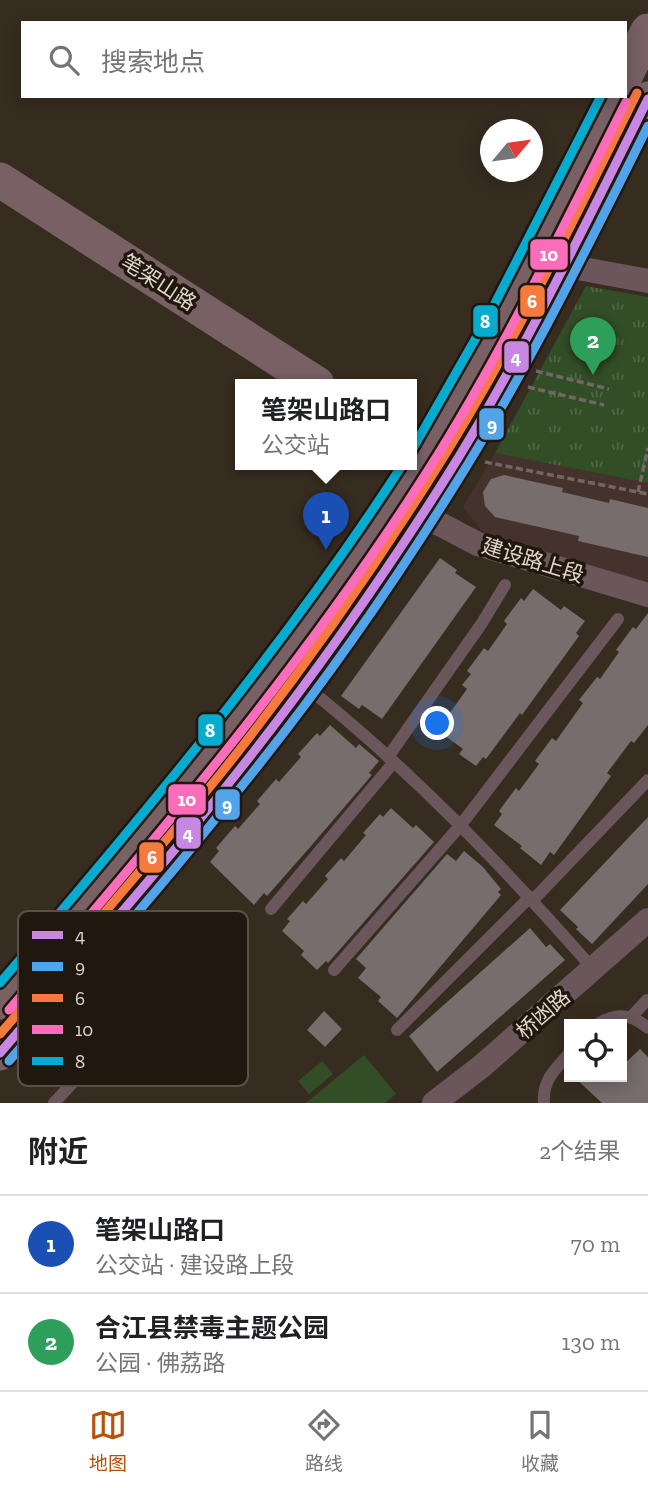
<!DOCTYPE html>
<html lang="zh">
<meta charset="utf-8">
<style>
body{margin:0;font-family:"Zilla Slab","Noto Sans SC",serif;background:#f2f2f2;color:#202124}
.controls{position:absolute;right:21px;bottom:21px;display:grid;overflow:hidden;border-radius:0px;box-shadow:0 4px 18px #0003}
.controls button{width:63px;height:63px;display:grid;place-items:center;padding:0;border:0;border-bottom:2px solid #e0e0e0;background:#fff;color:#202124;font:35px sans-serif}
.compass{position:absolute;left:480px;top:119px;width:63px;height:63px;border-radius:50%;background:#fff;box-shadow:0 4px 18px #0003;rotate:61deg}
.you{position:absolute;left:438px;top:724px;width:24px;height:24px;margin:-18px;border:5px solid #fff;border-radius:50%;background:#1a73e8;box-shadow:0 0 0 10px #1a73e833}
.badge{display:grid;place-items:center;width:46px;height:46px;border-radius:50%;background:#b45309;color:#fff;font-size:23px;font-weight:700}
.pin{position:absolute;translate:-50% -58px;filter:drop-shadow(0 2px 4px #0008)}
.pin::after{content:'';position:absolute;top:37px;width:24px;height:21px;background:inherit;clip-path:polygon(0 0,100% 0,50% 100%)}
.popup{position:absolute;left:235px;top:379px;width:182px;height:91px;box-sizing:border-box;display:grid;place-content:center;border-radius:0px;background:#fff;filter:drop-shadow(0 2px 5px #0005);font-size:23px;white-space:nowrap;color:#757577}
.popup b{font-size:26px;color:#202124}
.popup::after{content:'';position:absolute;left:50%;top:100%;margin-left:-14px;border:14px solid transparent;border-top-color:#fff}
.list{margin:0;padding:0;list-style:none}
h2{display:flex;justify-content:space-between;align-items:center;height:91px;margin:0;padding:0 28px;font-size:30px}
h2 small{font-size:23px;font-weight:400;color:#757577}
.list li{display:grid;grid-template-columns:46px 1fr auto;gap:21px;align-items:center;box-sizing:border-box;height:98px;padding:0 28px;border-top:2px solid #e0e0e0}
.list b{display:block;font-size:26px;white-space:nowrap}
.list p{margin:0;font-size:23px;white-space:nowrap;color:#757577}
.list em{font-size:23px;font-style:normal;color:#757577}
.icon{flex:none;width:38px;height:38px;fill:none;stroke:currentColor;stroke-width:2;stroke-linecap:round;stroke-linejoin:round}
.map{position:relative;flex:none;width:648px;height:1103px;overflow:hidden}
.search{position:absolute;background:#fff;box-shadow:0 4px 18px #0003;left:21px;right:21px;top:21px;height:77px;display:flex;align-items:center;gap:18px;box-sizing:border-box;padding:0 24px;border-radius:0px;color:#757577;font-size:26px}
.sheet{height:287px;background:#fff}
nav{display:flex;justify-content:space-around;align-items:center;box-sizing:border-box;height:98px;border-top:2px solid #e0e0e0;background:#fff;font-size:19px;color:#757577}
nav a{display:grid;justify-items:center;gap:4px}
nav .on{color:#b45309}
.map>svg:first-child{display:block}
</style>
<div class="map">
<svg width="648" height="1103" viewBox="0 0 648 1103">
<defs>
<pattern id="grass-tufts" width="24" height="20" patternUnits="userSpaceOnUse" patternTransform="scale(1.75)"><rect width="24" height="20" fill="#324e27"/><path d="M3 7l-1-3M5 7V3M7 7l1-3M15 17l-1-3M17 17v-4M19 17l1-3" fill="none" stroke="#506745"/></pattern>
</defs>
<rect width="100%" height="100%" fill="#372c20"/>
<!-- commercial -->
<path fill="#45322d" d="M495,453L648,483V584L490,536L481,530L463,507Z"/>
<!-- grass -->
<path fill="url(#grass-tufts)" d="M586,286L648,297V483L495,453Z"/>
<!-- pitch -->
<g fill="#324e27">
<path d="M364,1055L396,1094L385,1103H306Z"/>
<path d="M322,1061L333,1074L309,1094L298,1081Z"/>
</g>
<!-- building -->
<g fill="#766d6c">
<path d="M504,475L563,488L562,492L609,503L610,499L648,508V557L578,541L579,536L495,517L485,506L483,492L491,479Z"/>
<path d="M440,558L457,570L455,573L476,587L382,719L362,705L359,709L341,696Z"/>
<path d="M533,589L561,610L564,606L585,621L576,633L579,636L522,715L520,713L486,759L483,757L476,766L459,754L463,749L440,732L447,723L444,721L467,689L462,685L471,674L467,671L484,648L488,651L507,624L504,621L521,598L524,601Z"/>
<path d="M648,613V725L634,743L631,741L607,773L611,776L554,855L550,852L541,865L520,848L522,846L494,825L502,814L499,811L516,788L519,791L539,764L535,761L552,738L556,741L583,703L579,700L597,677L600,679L619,652L616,650L633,627L636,629Z"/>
<path d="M330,725L356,748L359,744L379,761L369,773L372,775L311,846L267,896L264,893L254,905L210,862L219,851L216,848L235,826L238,829L260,804L257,801L276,779L279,782L301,757L298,754L317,733L320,736Z"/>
<path d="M391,808L413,828L416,825L434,842L328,963L326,961L317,970L301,955L304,951L282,931L290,921L287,919L303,901L306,904L328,879L325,876L341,858L344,861L366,835L363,833L380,814L383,817Z"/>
<path d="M648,817V884L592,944L576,929L578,927L560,910Z"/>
<path d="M464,851L483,867L501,889L498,892L501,895L397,1018L378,1001L381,997L358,978L366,968L356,959L447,854L456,861Z"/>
<path d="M530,928L546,947L550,944L565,960L437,1072L409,1036Z"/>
<path d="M159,978L177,996L173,1000L210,1033L161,1085L125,1052L121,1056L103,1039Z"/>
<path d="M324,1011L342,1029L325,1047L307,1030Z"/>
<path d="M640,1049L648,1057V1103H602L574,1077H622V1066Z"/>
</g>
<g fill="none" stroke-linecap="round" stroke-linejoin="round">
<!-- path -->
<g stroke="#736665" stroke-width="3.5" stroke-dasharray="7 3.5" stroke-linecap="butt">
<path d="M536,371L609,389"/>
<path d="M528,387L604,405"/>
<path d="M485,462L648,494"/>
<path d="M638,492L648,448"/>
</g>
<!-- service -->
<g stroke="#6b575b" stroke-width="12">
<path d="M304,685C410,769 505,868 594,970"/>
<path d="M388,757L482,623L505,585"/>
<path d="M533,900L648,780"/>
<path d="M271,909L394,762"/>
<path d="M334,970L460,826L618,619"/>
<path d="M631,1017L647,1000"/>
<path d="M598,1024C616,1012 632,1014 648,1028"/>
<path d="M397,1030L530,897"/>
<path d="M54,1103L78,1077"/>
<path d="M544,1103C542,1081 555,1069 569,1054"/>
</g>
<!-- minor -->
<g stroke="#6b575b" stroke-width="24">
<path d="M550,263L648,281"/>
<path d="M409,508L478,544L648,595"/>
<path d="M434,1103L482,1066L648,920"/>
</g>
<!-- secondary -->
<g stroke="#786065" stroke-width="35">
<path d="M625,76L648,31"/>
<path d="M0,180L317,384"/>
<path d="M0,1002C121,861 241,719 348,566C374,529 401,491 425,452C496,338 554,216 615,96"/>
<path d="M0,1053C91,947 184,843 269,732C308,681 344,628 380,575C404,540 429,505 451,469C523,349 585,224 648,99"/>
</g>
<!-- bus-1 casing -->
<g stroke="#20170e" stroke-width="14">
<path id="bus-1" d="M0,1053C80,960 161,869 237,773C310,681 379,583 442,484C520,361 583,229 648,99"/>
</g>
<!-- bus-2 casing -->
<g stroke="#20170e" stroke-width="14">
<path id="bus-2" d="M9,1061C89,969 170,877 245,782C320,689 390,589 453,488C526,373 587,248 648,126"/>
</g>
<!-- bus-3 casing -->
<g stroke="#20170e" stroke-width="14">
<path id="bus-3" d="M0,1034C76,946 153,858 226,767C299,675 368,577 431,477C509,355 572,223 637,93"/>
</g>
<!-- bus-4 casing -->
<g stroke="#20170e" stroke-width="14">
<path id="bus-4" d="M9,1010C157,838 305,664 427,472C502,354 563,227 626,102"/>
</g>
<!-- bus-5 casing -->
<g stroke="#20170e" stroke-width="14">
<g id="bus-5">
<path d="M412,450L489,315L601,96"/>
<path d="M0,983C142,817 284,648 403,464"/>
</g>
</g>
<!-- bus-1 -->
<use href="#bus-1" stroke="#c787e3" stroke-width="9"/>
<!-- bus-2 -->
<use href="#bus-2" stroke="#53a3e8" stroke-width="9"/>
<!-- bus-3 -->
<use href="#bus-3" stroke="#f6793e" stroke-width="9"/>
<!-- bus-4 -->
<use href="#bus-4" stroke="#fb6dba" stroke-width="9"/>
<!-- bus-5 -->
<use href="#bus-5" stroke="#06acd0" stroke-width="9"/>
</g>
<g text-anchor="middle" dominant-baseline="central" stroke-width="7" stroke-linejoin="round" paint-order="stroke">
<!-- street labels -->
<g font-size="21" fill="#e3d6ca" stroke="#20170e">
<text transform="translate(159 282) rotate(33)">笔架山路</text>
<text transform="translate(533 560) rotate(17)">建设路上段</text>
<text transform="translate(543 1014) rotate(-41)">桥凼路</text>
</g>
</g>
<!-- legend -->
<rect x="18" y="911" width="230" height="175" rx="10" fill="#20170e" stroke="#5a5046" stroke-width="2"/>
<rect x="32" y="931" width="31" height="8" fill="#c787e3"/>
<rect x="32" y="962" width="31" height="9" fill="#53a3e8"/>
<rect x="32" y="994" width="31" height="8" fill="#f6793e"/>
<rect x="32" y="1025" width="31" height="9" fill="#fb6dba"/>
<rect x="32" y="1057" width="31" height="8" fill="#06acd0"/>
<g font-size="19" fill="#e3d6ca">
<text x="75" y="942">4</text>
<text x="75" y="973">9</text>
<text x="75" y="1005">6</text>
<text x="75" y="1036">10</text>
<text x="75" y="1068">8</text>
</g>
<g stroke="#20170e" stroke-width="2.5">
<rect x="529" y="238" width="40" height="33" rx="7" fill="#fb6dba"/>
<rect x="519" y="284" width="27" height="34" rx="7" fill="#f6793e"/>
<rect x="472" y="304" width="27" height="34" rx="7" fill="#06acd0"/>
<rect x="503" y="340" width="27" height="34" rx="7" fill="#c787e3"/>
<rect x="478" y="407" width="27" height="34" rx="7" fill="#53a3e8"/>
<rect x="197" y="713" width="27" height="34" rx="7" fill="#06acd0"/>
<rect x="167" y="783" width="40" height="33" rx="7" fill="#fb6dba"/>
<rect x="214" y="788" width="27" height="33" rx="7" fill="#53a3e8"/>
<rect x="175" y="816" width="27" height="34" rx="7" fill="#c787e3"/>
<rect x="138" y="841" width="27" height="33" rx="7" fill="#f6793e"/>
</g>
<g font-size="19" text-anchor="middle" font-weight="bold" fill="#fff">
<text x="549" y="261">10</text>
<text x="532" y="308">6</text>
<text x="485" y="328">8</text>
<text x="516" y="364">4</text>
<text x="492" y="431">9</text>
<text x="210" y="737">8</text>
<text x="187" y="806">10</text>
<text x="227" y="811">9</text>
<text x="188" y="840">4</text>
<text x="152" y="864">6</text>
</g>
</svg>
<div class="controls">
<button><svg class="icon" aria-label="locate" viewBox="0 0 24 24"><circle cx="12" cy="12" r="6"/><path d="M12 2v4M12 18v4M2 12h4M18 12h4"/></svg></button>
</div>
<svg class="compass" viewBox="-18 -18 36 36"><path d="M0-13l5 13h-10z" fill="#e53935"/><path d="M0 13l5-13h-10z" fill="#757577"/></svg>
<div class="you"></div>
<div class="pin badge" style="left:326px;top:550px;background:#1a4fb4">1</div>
<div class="popup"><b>笔架山路口</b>公交站</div>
<div class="pin badge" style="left:593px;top:375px;background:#2e9e5b">2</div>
<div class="search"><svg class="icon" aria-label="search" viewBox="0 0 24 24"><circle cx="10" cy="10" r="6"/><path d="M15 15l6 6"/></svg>搜索地点</div>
</div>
<section class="sheet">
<h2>附近<small>2个结果</small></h2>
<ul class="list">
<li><span class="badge" style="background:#1a4fb4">1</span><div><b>笔架山路口</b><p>公交站 · 建设路上段</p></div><em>70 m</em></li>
<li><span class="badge" style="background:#2e9e5b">2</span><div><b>合江县禁毒主题公园</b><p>公园 · 佛荔路</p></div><em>130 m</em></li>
</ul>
</section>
<nav>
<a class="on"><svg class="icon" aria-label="map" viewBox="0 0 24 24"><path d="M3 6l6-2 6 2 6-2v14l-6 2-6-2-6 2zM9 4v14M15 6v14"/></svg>地图</a>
<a><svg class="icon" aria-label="directions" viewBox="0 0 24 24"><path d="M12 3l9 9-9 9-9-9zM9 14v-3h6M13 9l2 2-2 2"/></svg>路线</a>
<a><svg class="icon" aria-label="saved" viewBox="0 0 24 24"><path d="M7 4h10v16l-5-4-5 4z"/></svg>收藏</a>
</nav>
